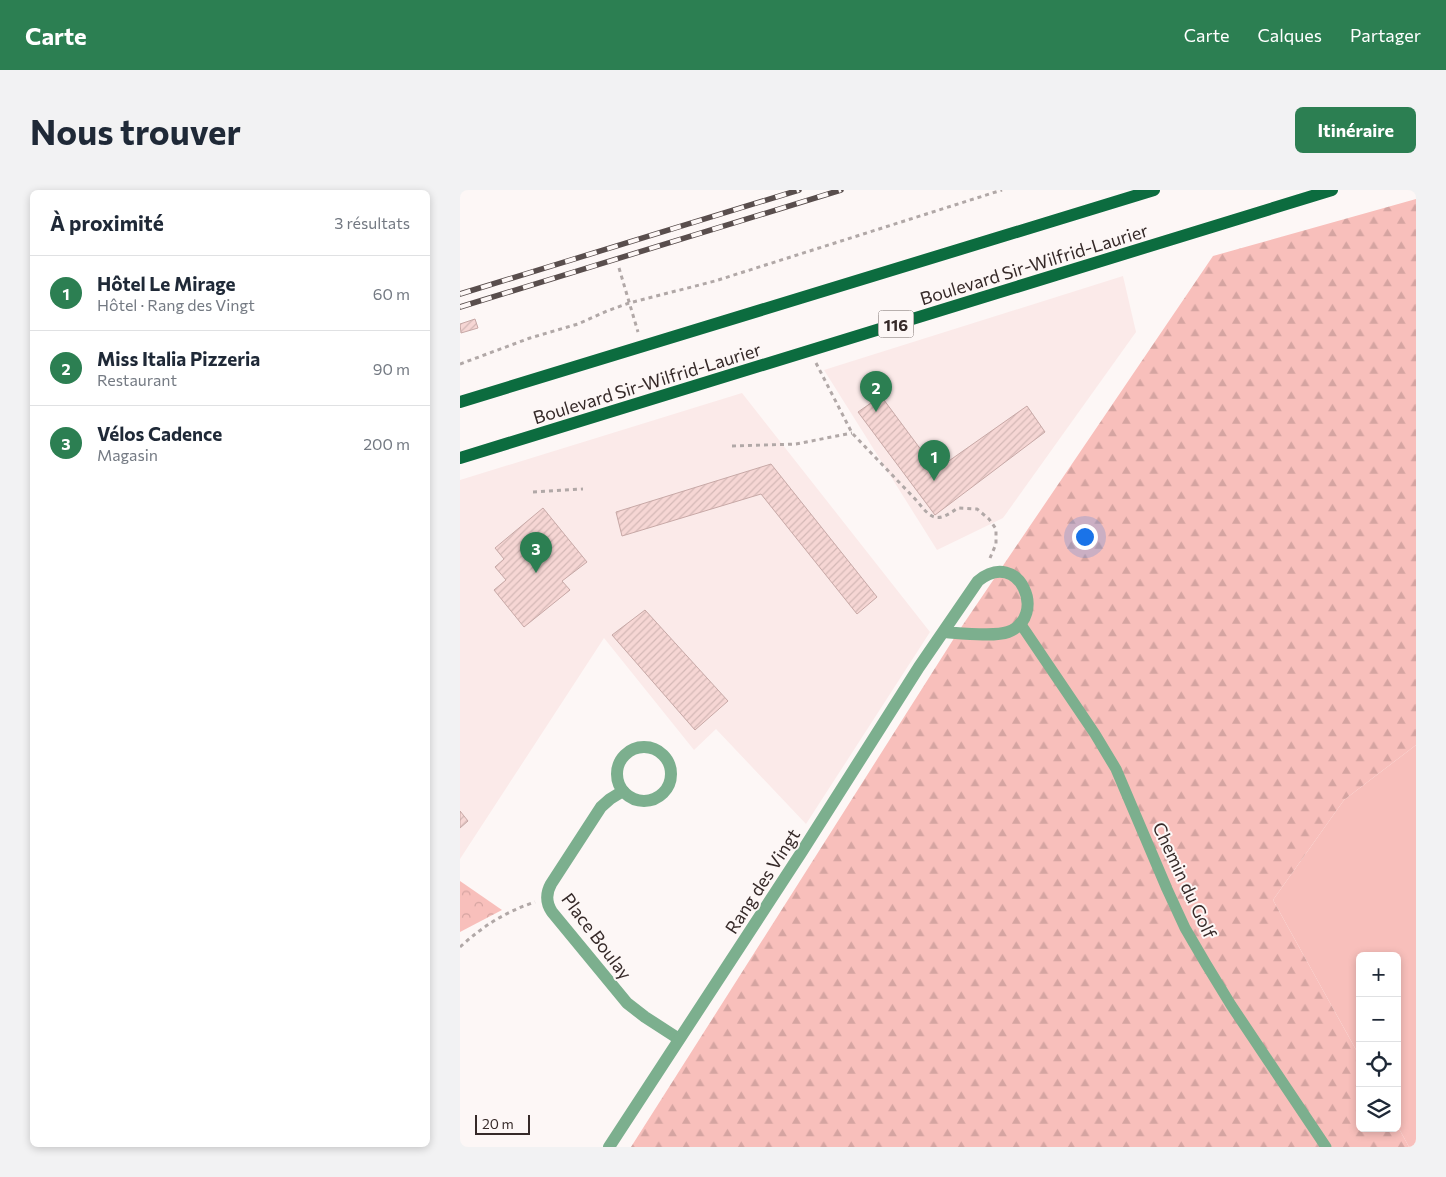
<!DOCTYPE html>
<html lang="fr">
<meta charset="utf-8">
<style>
body{margin:0;font-family:Commissioner,sans-serif;background:#f2f2f3;color:#1f2937}
.controls{position:absolute;right:15px;bottom:15px;display:grid;overflow:hidden;border-radius:8px;box-shadow:0 2px 8px #0003}
.controls button{width:45px;height:45px;display:grid;place-items:center;padding:0;border:0;border-bottom:1px solid #e0e1e3;background:#fff;color:#1f2937;font:25px sans-serif}
.scale{position:absolute;left:15px;bottom:12px;width:55px;box-sizing:border-box;padding-left:5px;border:2px solid #362a29;border-top:0;font-size:14px;line-height:18px;white-space:nowrap;color:#362a29;-webkit-text-stroke:4px #fdf7f6;paint-order:stroke}
.you{position:absolute;left:624px;top:346px;width:18px;height:18px;margin:-12px;border:4px solid #fff;border-radius:50%;background:#1a73e8;box-shadow:0 0 0 8px #1a73e833}
.badge{display:grid;place-items:center;width:32px;height:32px;border-radius:50%;background:#2c7f52;color:#fff;font-size:16px;font-weight:700}
.pin{position:absolute;translate:-50% -41px;filter:drop-shadow(0 1px 2px #0008)}
.pin::after{content:'';position:absolute;top:26px;width:18px;height:15px;background:inherit;clip-path:polygon(0 0,100% 0,50% 100%)}
.list{margin:0;padding:0;list-style:none}
h2{display:flex;justify-content:space-between;align-items:center;height:65px;margin:0;padding:0 20px;font-size:21px}
h2 small{font-size:16px;font-weight:400;color:#747a83}
.list li{display:grid;grid-template-columns:32px 1fr auto;gap:15px;align-items:center;box-sizing:border-box;height:75px;padding:0 20px;border-top:1px solid #e0e1e3}
.list b{display:block;font-size:19px;white-space:nowrap}
.list p{margin:0;font-size:16px;white-space:nowrap;color:#747a83}
.list em{font-size:16px;font-style:normal;color:#747a83}
.icon{flex:none;width:28px;height:28px;fill:none;stroke:currentColor;stroke-width:2;stroke-linecap:round;stroke-linejoin:round}
.map{position:relative;flex:none;width:956px;height:957px;overflow:hidden;border-radius:8px}
header{display:flex;align-items:center;gap:30px;box-sizing:border-box;height:70px;padding:0 25px;background:#2c7f52;color:#fff}
header strong{font-size:24px}
nav{display:flex;gap:28px;margin-inline-start:auto;font-size:18px}
.intro{display:flex;align-items:center;justify-content:space-between;box-sizing:border-box;height:120px;padding:0 30px}
h1{margin:0;font-size:35px}
.button{padding:12px 22px;border-radius:8px;background:#2c7f52;color:#fff;font-size:18px;font-weight:700}
main{display:flex;gap:30px;padding:0 30px}
aside{flex:1;background:#fff;border-radius:8px;box-shadow:0 2px 8px #0003}
.map>svg:first-child{display:block}
</style>
<header>
<strong>Carte</strong>
<nav><a>Carte</a><a>Calques</a><a>Partager</a></nav>
</header>
<div class="intro"><h1>Nous trouver</h1><a class="button">Itinéraire</a></div>
<main>
<aside>
<h2>À proximité<small>3 résultats</small></h2>
<ul class="list">
<li><span class="badge">1</span><div><b>Hôtel Le Mirage</b><p>Hôtel · Rang des Vingt</p></div><em>60 m</em></li>
<li><span class="badge">2</span><div><b>Miss Italia Pizzeria</b><p>Restaurant</p></div><em>90 m</em></li>
<li><span class="badge">3</span><div><b>Vélos Cadence</b><p>Magasin</p></div><em>200 m</em></li>
</ul>
</aside>
<div class="map">
<svg width="956" height="957" viewBox="0 0 956 957">
<defs>
<pattern id="forest-firs" width="22" height="20" patternUnits="userSpaceOnUse" patternTransform="scale(1.25)"><rect width="22" height="20" fill="#f8bfbb"/><path d="M5 1l3.5 6h-7zM16 11l3.5 6h-7z" fill="#d5a4a1"/></pattern>
<pattern id="park-crowns" width="20" height="18" patternUnits="userSpaceOnUse" patternTransform="scale(1.25)"><rect width="20" height="18" fill="#f8bfbb"/><path d="M2 6a3 3 0 1 1 6 0M12 15a3 3 0 1 1 6 0" fill="none" stroke="#d5a4a1"/></pattern>
<pattern id="building-hatch" width="6" height="6" patternUnits="userSpaceOnUse" patternTransform="scale(1.25)"><rect width="6" height="6" fill="#f6d6d4"/><path d="M-1 1l2-2M0 6l6-6M5 7l2-2" fill="none" stroke="#d4b8b6"/></pattern>
</defs>
<rect width="100%" height="100%" fill="#fdf7f6"/>
<!-- built -->
<g fill="#fbeae9">
<path d="M663,86L676,142L543,328L477,360L364,180Z"/>
<path d="M282,203L470,442L346,634L256,539L234,560L144,448L0,669V290Z"/>
</g>
<!-- green -->
<path fill="#f8bfbb" d="M956,555V957H949L937,935V766H900V867L813,710L884,610Z"/>
<!-- forest -->
<path fill="url(#forest-firs)" d="M956,9V555L884,610L813,710L900,867V938H937V935L949,957H171L498,442L753,66Z"/>
<!-- park -->
<path fill="url(#park-crowns)" d="M0,691L42,720L0,742Z"/>
<!-- building -->
<g fill="url(#building-hatch)" stroke="#c7a8a6">
<path d="M15,129L18,138L1,143L0,134Z"/>
<path d="M421,206L476,280L567,216L585,242L475,325L398,222Z"/>
<path d="M311,274L417,407L397,424L301,304L162,346L156,322Z"/>
<path d="M83,318L127,372L102,391L110,400L64,437L34,400L46,390L35,377L44,369L35,358Z"/>
<path d="M185,420L268,511L235,540L152,445Z"/>
<path d="M0,621L8,631L0,638Z"/>
</g>
<g fill="none" stroke-linecap="round" stroke-linejoin="round">
<!-- path -->
<g stroke="#b1a8a7" stroke-width="3" stroke-dasharray="4 4" stroke-linecap="butt">
<path d="M159,78L178,142"/>
<path d="M356,173L392,243L458,312C473,332 479,331 498,318L517,319L529,329L536,339V354L530,368"/>
<path d="M0,174L70,148L118,134L147,121L169,113L255,91L542,0"/>
<path d="M272,256L336,254L392,243"/>
<path d="M73,302L123,299"/>
<path d="M0,757C23,736 45,722 75,712"/>
</g>
<!-- service -->
<path stroke="#7caf8e" stroke-width="11" d="M560,433L635,544L656,579L707,699L725,738L746,774L771,815L866,957"/>
<!-- minor -->
<g stroke="#7caf8e" stroke-width="12">
<circle cx="184" cy="584" r="27"/>
<path d="M163,601L150,609L141,617L91,694C86,703 86,713 92,722L167,813L185,827L219,849"/>
<path d="M149,957L341,663L459,477L518,391C559,357 589,427 548,442C535,447 499,443 483,442"/>
</g>
<!-- primary -->
<g stroke="#0c6c3f" stroke-width="12">
<path d="M0,212L694,0"/>
<path d="M0,268L872,0"/>
</g>
<!-- rail casing -->
<g stroke="#594e4d" stroke-width="5.5">
<g id="rail">
<path d="M0,104L339,0"/>
<path d="M0,117L381,0"/>
</g>
</g>
<!-- rail -->
<use href="#rail" stroke="#fdf7f6" stroke-width="4" stroke-dasharray="11" stroke-linecap="butt"/>
</g>
<g text-anchor="middle" dominant-baseline="central" stroke-width="4" stroke-linejoin="round" paint-order="stroke">
<!-- shield labels -->
<rect fill="#fdf7f6" stroke="#726866" stroke-width="1" x="418.5" y="120.5" width="35" height="27" rx="4"/>
<g font-size="16" font-weight="bold" fill="#362a29">
<text x="436" y="134">116</text>
</g>
<!-- street labels -->
<g font-size="18" fill="#362a29" stroke="#fdf7f6">
<text transform="translate(574 74) rotate(-17)">Boulevard Sir-Wilfrid-Laurier</text>
<text transform="translate(187 193) rotate(-17)">Boulevard Sir-Wilfrid-Laurier</text>
<text transform="translate(725 690) rotate(65)">Chemin du Golf</text>
<text transform="translate(302 691) rotate(-57)">Rang des Vingt</text>
<text transform="translate(137 746) rotate(53)">Place Boulay</text>
</g>
</g>
</svg>
<div class="controls">
<button>+</button>
<button>−</button>
<button><svg class="icon" aria-label="locate" viewBox="0 0 24 24"><circle cx="12" cy="12" r="6"/><path d="M12 2v4M12 18v4M2 12h4M18 12h4"/></svg></button>
<button><svg class="icon" aria-label="layers" viewBox="0 0 24 24"><path d="M12 4l9 5-9 5-9-5zM3 14l9 5 9-5"/></svg></button>
</div>
<div class="scale">20 m</div>
<div class="you"></div>
<div class="pin badge" style="left:474px;top:291px">1</div>
<div class="pin badge" style="left:416px;top:222px">2</div>
<div class="pin badge" style="left:76px;top:383px">3</div>
</div>
</main>
